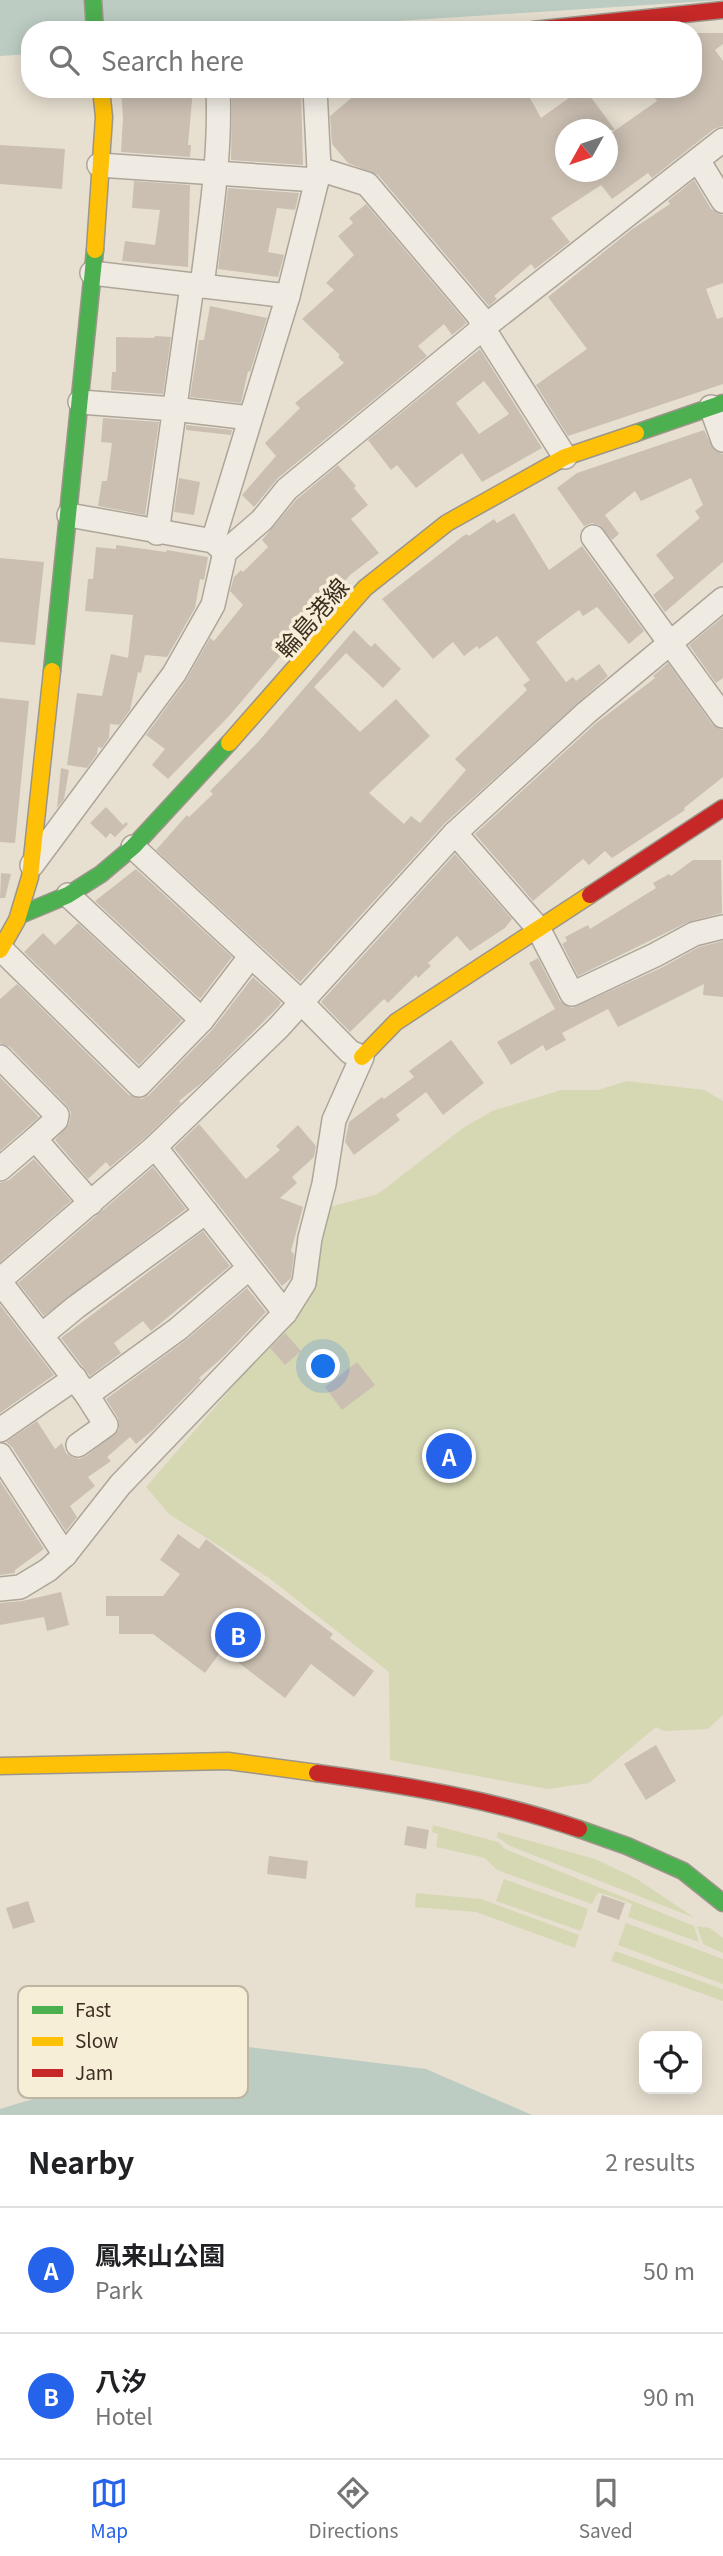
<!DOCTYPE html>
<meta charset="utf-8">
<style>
body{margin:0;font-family:Georgia,"Noto Sans JP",serif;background:#f6f6f6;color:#202124}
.controls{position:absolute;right:21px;bottom:21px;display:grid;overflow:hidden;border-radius:14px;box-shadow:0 4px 18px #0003}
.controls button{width:63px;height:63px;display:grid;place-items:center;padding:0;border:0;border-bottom:2px solid #e0e0e0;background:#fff;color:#202124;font:35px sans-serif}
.compass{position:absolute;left:555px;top:119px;width:63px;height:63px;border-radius:50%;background:#fff;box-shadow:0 4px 18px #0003;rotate:230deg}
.you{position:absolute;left:324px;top:1367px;width:24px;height:24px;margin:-18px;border:5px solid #fff;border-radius:50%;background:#1a73e8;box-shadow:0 0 0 10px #1a73e833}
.badge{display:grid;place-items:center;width:46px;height:46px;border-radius:50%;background:#2563eb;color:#fff;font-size:23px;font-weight:700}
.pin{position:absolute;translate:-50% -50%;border:4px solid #fff;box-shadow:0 2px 7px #0006}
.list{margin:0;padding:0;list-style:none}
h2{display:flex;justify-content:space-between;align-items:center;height:91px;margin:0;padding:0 28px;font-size:30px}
h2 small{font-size:23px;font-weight:400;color:#757577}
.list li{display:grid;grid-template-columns:46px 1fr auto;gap:21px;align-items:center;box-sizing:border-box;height:126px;padding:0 28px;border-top:2px solid #e0e0e0}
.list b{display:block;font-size:26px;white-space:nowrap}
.list p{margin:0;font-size:23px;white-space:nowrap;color:#757577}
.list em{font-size:23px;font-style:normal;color:#757577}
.icon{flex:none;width:38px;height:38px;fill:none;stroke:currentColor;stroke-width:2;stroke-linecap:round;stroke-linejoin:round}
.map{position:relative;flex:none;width:723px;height:2115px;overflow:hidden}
.search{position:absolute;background:#fff;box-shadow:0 4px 18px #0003;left:21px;right:21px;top:21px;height:77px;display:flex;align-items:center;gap:18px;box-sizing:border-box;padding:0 24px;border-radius:28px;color:#757577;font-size:26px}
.sheet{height:343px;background:#fff}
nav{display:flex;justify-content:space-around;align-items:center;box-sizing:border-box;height:98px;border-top:2px solid #e0e0e0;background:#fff;font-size:19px;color:#757577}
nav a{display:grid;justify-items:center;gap:4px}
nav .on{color:#2563eb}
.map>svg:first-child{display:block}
</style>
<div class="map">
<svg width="723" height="2115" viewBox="0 0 723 2115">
<rect width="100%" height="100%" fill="#e7e0d1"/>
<!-- green -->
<g fill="#d6d7b3">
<path d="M627,1081L704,1090L723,1101V1715L708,1729L664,1731L656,1727L589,1783L548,1789L390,1760L389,1672L269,1578L169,1514L146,1487L266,1348L322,1209L378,1194L463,1128L492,1111L561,1090H598Z"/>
<path d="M433,1825L498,1842L505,1849L694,1926L699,1942L628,1917L632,1904L598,1892L592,1904L497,1870L485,1858L436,1847L438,1834L432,1832Z"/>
<path d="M498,1832L595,1859L637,1879L695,1918L510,1846L497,1837Z"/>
<path d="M504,1879L588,1909L581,1931L496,1901Z"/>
<path d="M416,1893L481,1899L579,1935L575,1948L476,1912L415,1907Z"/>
<path d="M626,1923L723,1959V1984L618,1945Z"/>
<path d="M697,1926L710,1928L723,1938V1953L703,1944Z"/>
<path d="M615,1951L723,1989V2001L611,1961Z"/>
</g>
<!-- water -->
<g fill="#bcccc2">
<path d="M0,0H723L367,23L295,30H30V54L0,56Z"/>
<path d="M216,2043L426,2069L532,2115H0V2109Z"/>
</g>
<!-- building -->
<g fill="#cbbfb2" fill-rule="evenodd">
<path d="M693,33H723V44L715,50L723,61V126L714,129L652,178L648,173L612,199L601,185L551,218L570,242L535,269L531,264L494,296L497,299L489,306L378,175L348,163L332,144L330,116L362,89H525L541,118L569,98L562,89H585L615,130H565V172H607V136L657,101L648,89H693Z"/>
<path d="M121,89H193L188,145H191L190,157L121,152L123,118Z"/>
<path d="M232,89H301L303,165L231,160Z"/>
<path d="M0,145L65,149L62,189L0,184Z"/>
<path d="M694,180L711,209L723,215V283L706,289L717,319L723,317V384L568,436L536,385L587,349L548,297L631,230L670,204L668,201Z"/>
<path d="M134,181L190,185L188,267L122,261L125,241L155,245L160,210L132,208Z"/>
<path d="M228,188L299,193L295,210L277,208L268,252L284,255L278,277L218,269Z"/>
<path d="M366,204L467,323L452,335L444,324L418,346L427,356L278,478L254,507L242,495L276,456L265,443L300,408L295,403L344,363L338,357L340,355L302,319L334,290L326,283L354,255L338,236L353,223L349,218Z"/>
<path d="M210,306L267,318L250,372L248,371L241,403L190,397L199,340H204Z"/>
<path d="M155,336L171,337L163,394L111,390L112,372H116V337L154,338Z"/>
<path d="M480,349L542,448L482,482L462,453L416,488L397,465L391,470L368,440ZM484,381L509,414L479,434L456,403Z"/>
<path d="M103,418L159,422L145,515L98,506L102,481H107L112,443L101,442Z"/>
<path d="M186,425L232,430L231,435L186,430Z"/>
<path d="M704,430L714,450L723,454V562L665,612L653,595L674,578L656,555L700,518L695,511L703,505L691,478L641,501L635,491L605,515L619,534L612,540L599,525L592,523L584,526L557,488L577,473Z"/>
<path d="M338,465L356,486L354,488L368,505L351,519L379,553L350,575L229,716L168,779L152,765L165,749L146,735L185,682L210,638L214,641L243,605L230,591L234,577L241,570L243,572L268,547L262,540L297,499Z"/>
<path d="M179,478L200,482L194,515L174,512Z"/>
<path d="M514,513L549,570L582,546L644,631L629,644L597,607L583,616L579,610L536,642L566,682L573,677L576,681L599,664L608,676L445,823L300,982L156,850L187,815L189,817L213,794L210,791L258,742L354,630L371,647L375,643L401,669L383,688L346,653L314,687L360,732L396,699L430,736L369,793L404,824L411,816L420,823L466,770L455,759L527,690L523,685L530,680L497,636L479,649L477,646L464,656L453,642L433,659L382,599L463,536L467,534L469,536L494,519L497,523Z"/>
<path d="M116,545L166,552L167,550L208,557L204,580L200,579L195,608L167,657L145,655L141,673L138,672L130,710L119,725L110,724L109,738L102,748L98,747L97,754L87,768L67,765L77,693L102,696L111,654L128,658L133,615L85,611L88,579H93L96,547L116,549Z"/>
<path d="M0,558L44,562L35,645L0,642Z"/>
<path d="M723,617V678L716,683L689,645Z"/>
<path d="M668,663L712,724L723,730V777L684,808L685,810L612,858L605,851L589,865L583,859L533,901L475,834L595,724L655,678L653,676Z"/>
<path d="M0,698L29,701L15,843L0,842Z"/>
<path d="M61,768L69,770L64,799L57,808Z"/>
<path d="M106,807L123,825L126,822L128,824L115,837L110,833L106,838L90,823Z"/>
<path d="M455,854L512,919L505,928L470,951L457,936L428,963L431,966L418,978L416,975L388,1003L384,999L350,1032L321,1002Z"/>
<path d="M693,860H721L722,913L688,922L578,976L562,944L567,941L565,937L588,925L590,929L656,888L653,883L669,874L671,876Z"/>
<path d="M136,869L232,957L200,999L95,901Z"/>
<path d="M1,873L11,874L5,898H0Z"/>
<path d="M78,923L182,1020L139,1065L24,952L43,933L55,945Z"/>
<path d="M723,941V997L703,995L704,984L618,1027L608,1009L562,1033L566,1040L546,1051L543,1045L511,1065L497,1042L555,1009L529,963L538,958L560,1001L572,1008L661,968L699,947Z"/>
<path d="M253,977L281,1002L279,1006L204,1081L179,1101L181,1103L146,1137L110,1167L106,1162L88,1179L55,1140L69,1124L71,1112L67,1106L10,1047L0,1043V999L17,984L129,1095L142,1099L149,1095L212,1030Z"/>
<path d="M451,1040L484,1083L443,1115L426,1092L396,1115L400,1120L354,1155L345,1142L349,1122L382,1097L384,1099L414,1077L409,1071Z"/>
<path d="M0,1077L39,1117L0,1151Z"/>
<path d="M199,1124L246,1179L280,1150L276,1146L298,1125L316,1146L314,1157L292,1177L297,1183L280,1198L303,1207L291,1251L294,1254L291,1278L282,1286L174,1148Z"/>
<path d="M34,1159L71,1201L0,1262V1183L9,1180Z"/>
<path d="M153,1167L186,1209L44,1316L18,1283Z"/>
<path d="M203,1231L230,1266L151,1331L143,1321L114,1343L121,1353L90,1376L61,1338Z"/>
<path d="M247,1288L266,1312L223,1357L199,1378L201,1380L153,1430L136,1444L130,1437L107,1457L111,1461L88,1477L95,1486L70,1506L77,1517L66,1531L12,1447L6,1442L37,1421L55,1449L62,1443L66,1453L72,1457L79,1459L86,1456L119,1430L118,1418L106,1399L186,1340Z"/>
<path d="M0,1305L54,1375L0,1413Z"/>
<path d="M285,1333L301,1351L285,1365L270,1348Z"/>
<path d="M357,1362L375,1385L342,1410L325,1387Z"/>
<path d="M0,1481L44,1549L15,1570V1573L0,1575Z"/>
<path d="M178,1534L199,1549L206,1539L333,1634L330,1638L374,1671L354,1697L311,1664L285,1698L222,1650L205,1673L153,1634H119V1616H106V1596H163L180,1574L160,1560Z"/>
<path d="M61,1592L69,1625L47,1631L44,1617L0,1625V1603L22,1601Z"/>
<path d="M656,1745L676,1781L646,1800L624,1764Z"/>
<path d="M407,1826L429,1830L426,1849L404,1845Z"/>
<path d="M269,1856L308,1861L306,1879L267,1874Z"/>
<path d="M602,1895L625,1903L619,1920L597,1912Z"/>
<path d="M28,1901L35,1922L13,1929L6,1908Z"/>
</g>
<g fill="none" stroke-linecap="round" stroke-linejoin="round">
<!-- street casing -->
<g stroke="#ada599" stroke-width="26">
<g id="street">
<path d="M698,160L723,201"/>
<path d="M99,165L317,180"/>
<path d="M319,169L367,184L479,316L483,328L565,457"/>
<path d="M92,273L288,296"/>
<path d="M202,286C210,221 221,155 218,89"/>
<path d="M80,402L174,409L250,418"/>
<path d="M711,407L723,440"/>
<path d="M69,515L213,541L223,550"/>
<path d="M157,533L192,286"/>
<path d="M593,537L723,716"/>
<path d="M213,541L288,296L317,180L319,169L315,89"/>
<path d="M455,833L538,928L572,994L655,955L694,934L723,927"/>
<path d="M32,865L174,674L213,605L225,552L262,520L287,489L483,328L723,140"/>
<path d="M68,895L202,1020"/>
<path d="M1,949L139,1085L202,1020L250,957"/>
<path d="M0,1057L57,1115L56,1120L35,1139L91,1203"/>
<path d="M155,1147L285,1313"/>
<path d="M0,1169L35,1139"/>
<path d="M0,1280L155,1147L278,1028L455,833L586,713L723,599"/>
<path d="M0,1282L87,1395L106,1425L78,1445"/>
<path d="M42,1335L76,1307L206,1212"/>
<path d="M87,1395L178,1329L249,1268"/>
<path d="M0,1430L75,1378"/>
<path d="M0,1455L65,1555"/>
<path d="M0,1589L20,1587L48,1570L65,1555L120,1485L285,1313L304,1283L310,1238L324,1184L334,1120L362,1057L350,1052L301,1002L133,847"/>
</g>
</g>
<!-- fast casing -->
<g stroke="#9c958a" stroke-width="19">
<g id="fast">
<path d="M93,0L95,30"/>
<path d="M636,433L723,403"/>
<path d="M52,671L95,250"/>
<path d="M20,915L68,895L101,874L133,847L229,743"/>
<path d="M579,1829L627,1846L683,1871L723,1903"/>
</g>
</g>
<!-- slow casing -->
<g stroke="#9c958a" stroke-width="19">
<g id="slow">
<path d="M95,250L104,117L101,89"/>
<path d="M229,743L365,588L447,523L565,457L636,433"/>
<path d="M0,950L17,920L30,877L52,671"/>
<path d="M362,1057L396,1022L590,895"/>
<path d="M0,1766L228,1761L317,1773"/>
</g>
</g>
<!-- jam casing -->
<g stroke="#9c958a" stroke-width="19">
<g id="jam">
<path d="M533,30L723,10"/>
<path d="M590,895L723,808"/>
<path d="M317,1773C405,1785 495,1800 579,1829"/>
</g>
</g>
<!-- street -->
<use href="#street" stroke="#efebe3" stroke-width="23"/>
<!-- fast -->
<use href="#fast" stroke="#4caf50" stroke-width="16"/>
<!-- slow -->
<use href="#slow" stroke="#ffc107" stroke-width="16"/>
<!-- jam -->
<use href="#jam" stroke="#c62828" stroke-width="16"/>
</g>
<g text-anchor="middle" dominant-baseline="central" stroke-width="7" stroke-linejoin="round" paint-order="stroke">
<!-- street labels -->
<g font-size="24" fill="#3d2e20" stroke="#f7eed8">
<text transform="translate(311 617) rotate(-49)">輪島港線</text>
</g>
</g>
<!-- legend -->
<rect x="18" y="1986" width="230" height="112" rx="10" fill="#f7eed8" stroke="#bfb4a1" stroke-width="2"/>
<rect x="32" y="2006" width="31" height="8" fill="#4caf50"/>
<rect x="32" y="2037" width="31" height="9" fill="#ffc107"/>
<rect x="32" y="2069" width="31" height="8" fill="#c62828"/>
<g font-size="19" fill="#3d2e20">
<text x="75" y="2017">Fast</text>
<text x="75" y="2048">Slow</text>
<text x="75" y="2080">Jam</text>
</g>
</svg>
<div class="controls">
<button><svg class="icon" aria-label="locate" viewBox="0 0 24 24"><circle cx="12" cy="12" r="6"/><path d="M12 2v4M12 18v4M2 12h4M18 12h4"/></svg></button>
</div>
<svg class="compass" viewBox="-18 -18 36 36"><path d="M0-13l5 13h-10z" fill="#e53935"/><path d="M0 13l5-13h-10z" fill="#757577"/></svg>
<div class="you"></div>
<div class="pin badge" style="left:449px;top:1456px">A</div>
<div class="pin badge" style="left:238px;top:1635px">B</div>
<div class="search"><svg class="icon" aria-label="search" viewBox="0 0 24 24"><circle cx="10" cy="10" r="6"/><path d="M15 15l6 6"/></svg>Search here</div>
</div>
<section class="sheet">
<h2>Nearby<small>2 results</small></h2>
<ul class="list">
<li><span class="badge">A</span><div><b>鳳来山公園</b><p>Park</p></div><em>50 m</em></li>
<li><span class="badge">B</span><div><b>八汐</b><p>Hotel</p></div><em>90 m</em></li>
</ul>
</section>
<nav>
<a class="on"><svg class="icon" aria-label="map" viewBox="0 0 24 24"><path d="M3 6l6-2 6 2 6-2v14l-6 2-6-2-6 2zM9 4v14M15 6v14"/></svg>Map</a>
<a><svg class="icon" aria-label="directions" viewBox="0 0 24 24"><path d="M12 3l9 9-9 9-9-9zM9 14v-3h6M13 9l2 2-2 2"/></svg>Directions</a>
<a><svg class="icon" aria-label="saved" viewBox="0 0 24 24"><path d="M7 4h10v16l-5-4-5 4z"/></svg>Saved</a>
</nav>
